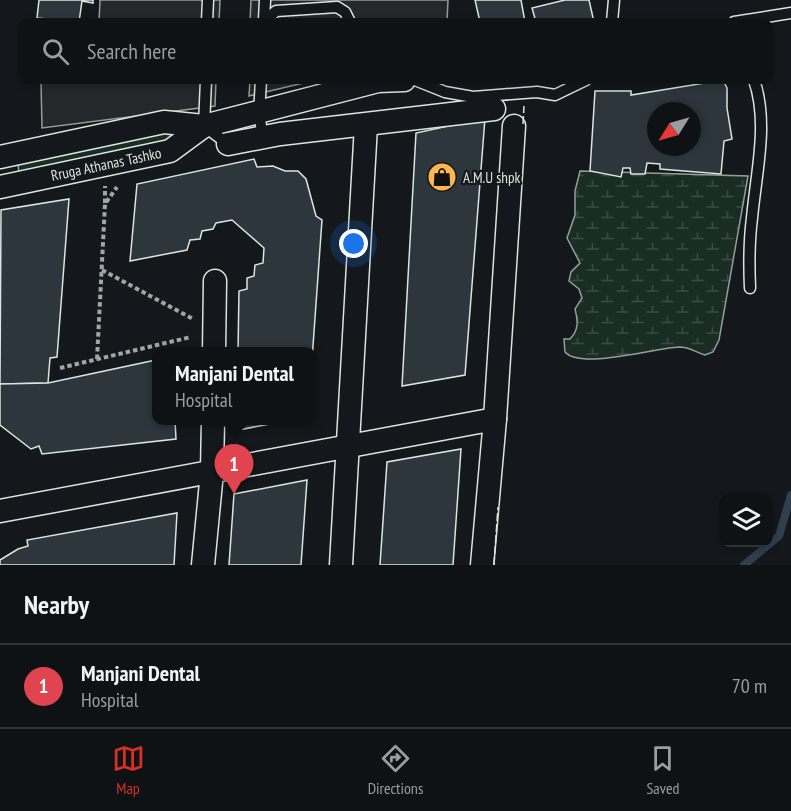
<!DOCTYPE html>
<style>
body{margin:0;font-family:"PT Sans Narrow",sans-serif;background:#1d2022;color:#f1f3f6}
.controls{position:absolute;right:18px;bottom:18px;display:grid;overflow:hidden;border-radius:12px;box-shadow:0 3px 9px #0003}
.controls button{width:54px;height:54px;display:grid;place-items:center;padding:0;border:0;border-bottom:2px solid #2f3234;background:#0f1215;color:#f1f3f6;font:30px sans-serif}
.compass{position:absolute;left:647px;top:102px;width:54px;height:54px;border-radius:50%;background:#0f1215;box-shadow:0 3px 9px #0003;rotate:233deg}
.you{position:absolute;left:354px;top:244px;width:21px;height:21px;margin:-15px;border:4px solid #fff;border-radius:50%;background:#1a73e8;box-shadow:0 0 0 9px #1a73e833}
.badge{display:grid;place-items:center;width:39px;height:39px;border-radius:50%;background:#d93025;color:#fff;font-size:20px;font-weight:700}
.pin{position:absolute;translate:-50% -50px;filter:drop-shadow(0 2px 3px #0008)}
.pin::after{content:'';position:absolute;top:32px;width:21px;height:18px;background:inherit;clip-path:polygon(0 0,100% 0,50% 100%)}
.popup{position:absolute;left:152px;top:347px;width:165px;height:78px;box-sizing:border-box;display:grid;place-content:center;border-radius:12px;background:#0f1215;filter:drop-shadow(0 2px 4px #0005);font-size:20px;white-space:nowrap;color:#9b9ea0}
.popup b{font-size:22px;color:#f1f3f6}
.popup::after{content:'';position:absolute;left:50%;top:100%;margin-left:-12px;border:12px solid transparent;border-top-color:#0f1215}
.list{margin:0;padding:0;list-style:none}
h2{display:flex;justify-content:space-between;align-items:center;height:78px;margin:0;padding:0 24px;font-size:26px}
h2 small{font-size:20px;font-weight:400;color:#9b9ea0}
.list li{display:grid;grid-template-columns:39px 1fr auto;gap:18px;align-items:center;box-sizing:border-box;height:84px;padding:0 24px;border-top:2px solid #2f3234}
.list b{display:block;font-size:22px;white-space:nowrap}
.list p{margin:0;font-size:20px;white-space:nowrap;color:#9b9ea0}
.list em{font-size:20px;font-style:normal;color:#9b9ea0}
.icon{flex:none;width:33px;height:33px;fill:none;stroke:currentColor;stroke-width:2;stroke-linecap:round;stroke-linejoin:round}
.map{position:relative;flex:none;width:791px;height:565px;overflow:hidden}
.search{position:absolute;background:#0f1215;box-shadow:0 3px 9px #0003;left:18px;right:18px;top:18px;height:66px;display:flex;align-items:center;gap:15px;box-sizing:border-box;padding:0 21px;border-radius:12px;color:#9b9ea0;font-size:22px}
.sheet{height:162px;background:#0f1215}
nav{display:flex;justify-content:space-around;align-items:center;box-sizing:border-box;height:84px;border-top:2px solid #2f3234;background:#0f1215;font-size:16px;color:#9b9ea0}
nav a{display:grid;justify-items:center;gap:3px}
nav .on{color:#d93025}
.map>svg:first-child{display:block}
</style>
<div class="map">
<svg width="791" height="565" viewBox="0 0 791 565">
<defs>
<pattern id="wetland-marsh" width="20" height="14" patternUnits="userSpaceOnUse" patternTransform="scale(1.5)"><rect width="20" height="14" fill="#1a2d24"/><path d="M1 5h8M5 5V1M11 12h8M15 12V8" fill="none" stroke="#3b4b43"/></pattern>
</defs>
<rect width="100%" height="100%" fill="#14181c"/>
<!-- green -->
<path fill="#1a2d24" stroke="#939e99" stroke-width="1.5" d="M165,131L176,139L19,174L17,152Z"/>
<!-- wetland -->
<path fill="url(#wetland-marsh)" stroke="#939e99" stroke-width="1.5" d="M580,171L748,176L719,340L713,352L705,355C695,352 690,347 679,347C654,348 581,370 565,352L564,339H570C579,330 578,320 575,309L582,298L579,289L569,281L571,272L580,263L567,238L575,215V191Z"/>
<!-- parking -->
<g fill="#24282b" stroke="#939e99" stroke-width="1.5">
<path d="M100,0H220L219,22H99Z"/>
<path d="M251,0H448L447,22H250Z"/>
<path d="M216,80L215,106L42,128L41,81Z"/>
<path d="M250,80H316L249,96Z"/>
</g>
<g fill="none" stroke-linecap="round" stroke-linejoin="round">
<!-- stream -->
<path stroke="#2f3f4d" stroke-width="8" d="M744,565L779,536L791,495"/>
</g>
<!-- building -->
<g fill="#2c363c" stroke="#d8e6dc" stroke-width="1.5" fill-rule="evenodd">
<path d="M39,0H93V3L82,1L79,22L37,18Z"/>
<path d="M475,0H521L525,22H480Z"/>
<path d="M565,0H589L594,22H536L532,8Z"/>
<path d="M723,80L727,88V108L732,139L724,141L721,174L660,169V164L647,163L645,174H631L630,168H623L621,177L590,171L595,91H631V95ZM656,111H692V147H656Z"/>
<path d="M485,118L465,375L402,386L416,133Z"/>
<path d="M254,159L257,167L273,166L285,171H298L306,179L316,216L322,220L312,360V352H238L239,291L247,289V278L254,276L255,265L263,263L264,248L232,220L216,223L213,229L202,231L200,239L190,240L187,250L130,261L137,184Z"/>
<path d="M69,199L57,357L50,358L48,383L0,384L1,210Z"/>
<path d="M156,360V420H175L176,439L42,454L39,446L31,449L0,425V384L48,383Z"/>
<path d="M233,420H291L233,431Z"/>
<path d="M461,449L453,565H380L387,462Z"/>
<path d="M307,480L301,565H229L234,494Z"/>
<path d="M177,513L174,565H0V560L18,549L28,546L27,540Z"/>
</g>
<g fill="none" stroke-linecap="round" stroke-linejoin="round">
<!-- service casing -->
<g stroke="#d8e6dc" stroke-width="13">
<g id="service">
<path d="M264,20L265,0"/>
<path d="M207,22L208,0"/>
<path d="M264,22L276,11L337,7L345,12L350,22"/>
<path d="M612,22L614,0"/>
<path d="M734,22L791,13"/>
<path d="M206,80L204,126L228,144"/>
<path d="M261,80L259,114L263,137"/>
<path d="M415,80L445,92L473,97L537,92L555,95L586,80"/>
<path d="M750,288C749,265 749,241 752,218C756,173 769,123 754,80"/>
</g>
</g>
<!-- minor casing -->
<g stroke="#d8e6dc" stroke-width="25">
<g id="minor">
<path d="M228,144L280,134L494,109"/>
<path d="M0,157L164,122L204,126L378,81L404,80"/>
<path d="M0,187L170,151L204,126"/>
<path d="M214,352L215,281"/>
<path d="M0,511L495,419"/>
<path d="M203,565L212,472L213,420"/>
<path d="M341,565L366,125"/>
<path d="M482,565L495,419L514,126"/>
</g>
</g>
<!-- path -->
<g stroke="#9da8a2" stroke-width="4" stroke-dasharray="4.5 3" stroke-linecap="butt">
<path d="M105,203V186"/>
<path d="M102,270L193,319"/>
<path d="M97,359L105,204L117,187"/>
<path d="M60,368L191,337"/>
</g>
<!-- service -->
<use href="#service" stroke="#14181c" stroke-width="10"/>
<!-- minor -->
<use href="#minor" stroke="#14181c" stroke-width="22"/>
<!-- fence -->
<g stroke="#d8e6dc" stroke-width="1.5" stroke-dasharray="8 3" stroke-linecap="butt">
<path d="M523,124L524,106"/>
<path d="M494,565L498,507"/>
</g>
</g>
<!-- icons -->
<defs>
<g id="shop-disc" transform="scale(1.5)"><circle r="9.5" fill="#ffb74d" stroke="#14181c"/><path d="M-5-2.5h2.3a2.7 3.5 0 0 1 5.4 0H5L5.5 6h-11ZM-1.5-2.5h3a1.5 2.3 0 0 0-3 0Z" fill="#111"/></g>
</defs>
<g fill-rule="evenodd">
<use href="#shop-disc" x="442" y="177"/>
</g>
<g text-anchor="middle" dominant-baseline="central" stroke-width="4.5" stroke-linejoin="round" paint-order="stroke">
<!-- street labels -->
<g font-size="15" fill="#d8e6dc" stroke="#14181c">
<text transform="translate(106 164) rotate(-12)">Rruga Athanas Tashko</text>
</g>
<!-- poi labels -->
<g font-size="15" fill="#d8e6dc" stroke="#14181c" text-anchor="start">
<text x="463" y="177">A.M.U shpk</text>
</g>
</g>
</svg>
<div class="controls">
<button><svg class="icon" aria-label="layers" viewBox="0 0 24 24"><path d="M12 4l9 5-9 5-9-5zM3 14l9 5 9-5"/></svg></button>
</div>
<svg class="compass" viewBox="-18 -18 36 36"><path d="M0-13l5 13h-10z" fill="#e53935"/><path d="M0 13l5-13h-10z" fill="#9b9ea0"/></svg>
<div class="you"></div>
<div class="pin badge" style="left:234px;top:494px;background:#e0444e">1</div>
<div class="popup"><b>Manjani Dental</b>Hospital</div>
<div class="search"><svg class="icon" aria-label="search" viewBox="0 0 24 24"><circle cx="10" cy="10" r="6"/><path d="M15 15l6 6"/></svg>Search here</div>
</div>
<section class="sheet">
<h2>Nearby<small></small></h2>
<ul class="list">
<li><span class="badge" style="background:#e0444e">1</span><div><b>Manjani Dental</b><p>Hospital</p></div><em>70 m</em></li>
</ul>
</section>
<nav>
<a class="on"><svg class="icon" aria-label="map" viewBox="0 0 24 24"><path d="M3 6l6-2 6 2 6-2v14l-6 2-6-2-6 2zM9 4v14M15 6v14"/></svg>Map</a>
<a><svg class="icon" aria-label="directions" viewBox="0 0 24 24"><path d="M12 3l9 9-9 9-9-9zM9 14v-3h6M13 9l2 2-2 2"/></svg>Directions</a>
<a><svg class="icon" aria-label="saved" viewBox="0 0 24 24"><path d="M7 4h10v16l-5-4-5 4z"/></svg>Saved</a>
</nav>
